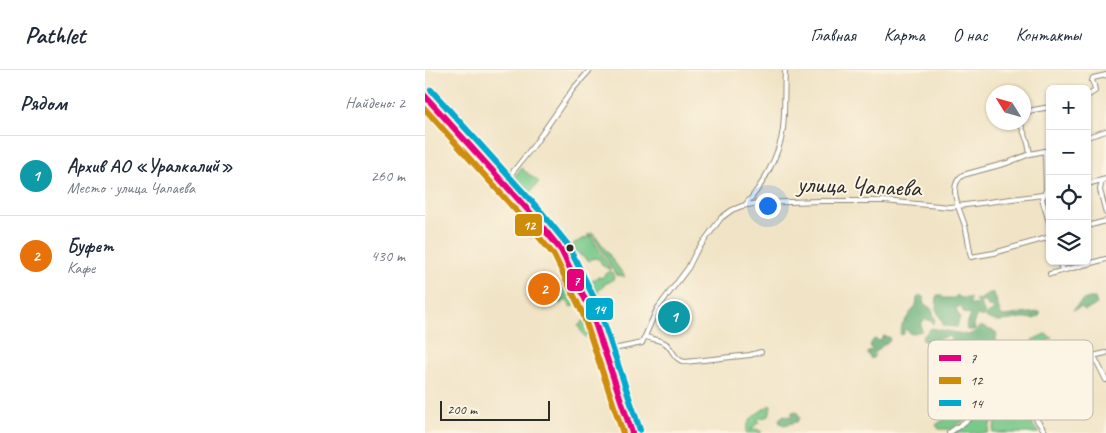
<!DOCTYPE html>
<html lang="ru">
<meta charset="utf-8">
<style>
body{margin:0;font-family:Caveat,sans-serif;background:#f6f6f7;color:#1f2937}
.controls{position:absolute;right:15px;top:15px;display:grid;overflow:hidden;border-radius:8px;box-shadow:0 1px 4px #0004}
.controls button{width:45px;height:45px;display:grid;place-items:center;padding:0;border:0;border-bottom:1px solid #e0e1e3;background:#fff;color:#1f2937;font:25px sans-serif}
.compass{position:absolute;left:561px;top:15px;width:45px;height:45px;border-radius:50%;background:#fff;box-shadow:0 1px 4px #0004;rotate:307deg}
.scale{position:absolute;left:15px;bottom:12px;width:110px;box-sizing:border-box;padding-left:5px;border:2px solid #2b2b2b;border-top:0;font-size:14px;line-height:18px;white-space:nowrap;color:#2b2b2b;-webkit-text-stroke:4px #fcf5e5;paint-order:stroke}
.you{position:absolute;left:342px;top:135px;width:18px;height:18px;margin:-12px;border:4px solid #fff;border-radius:50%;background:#1a73e8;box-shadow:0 0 0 8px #1a73e833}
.badge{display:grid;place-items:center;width:32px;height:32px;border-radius:50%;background:#111827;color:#fff;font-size:16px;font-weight:700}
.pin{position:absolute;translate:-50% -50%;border:2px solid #fff;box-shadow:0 1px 5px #0006}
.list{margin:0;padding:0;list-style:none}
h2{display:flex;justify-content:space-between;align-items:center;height:65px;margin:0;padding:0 20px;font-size:21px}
h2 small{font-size:16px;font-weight:400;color:#747a83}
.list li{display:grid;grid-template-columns:32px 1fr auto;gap:15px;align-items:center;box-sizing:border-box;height:80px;padding:0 20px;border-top:1px solid #e0e1e3}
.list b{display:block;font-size:19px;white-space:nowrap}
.list p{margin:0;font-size:16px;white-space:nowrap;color:#747a83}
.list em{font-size:16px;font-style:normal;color:#747a83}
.icon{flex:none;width:28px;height:28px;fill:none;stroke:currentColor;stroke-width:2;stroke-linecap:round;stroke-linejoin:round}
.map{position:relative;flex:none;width:681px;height:363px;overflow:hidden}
header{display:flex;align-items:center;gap:30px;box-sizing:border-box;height:70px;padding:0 25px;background:#fff;border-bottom:1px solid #e0e1e3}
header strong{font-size:24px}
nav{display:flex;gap:28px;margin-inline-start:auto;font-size:18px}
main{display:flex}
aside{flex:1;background:#fff}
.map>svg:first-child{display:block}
</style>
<header>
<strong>Pathlet</strong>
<nav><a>Главная</a><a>Карта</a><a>О нас</a><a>Контакты</a></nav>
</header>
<main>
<aside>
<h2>Рядом<small>Найдено: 2</small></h2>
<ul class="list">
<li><span class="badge" style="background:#0f9aa8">1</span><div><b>Архив АО «Уралкалий»</b><p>Место · улица Чапаева</p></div><em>260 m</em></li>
<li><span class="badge" style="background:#e8710a">2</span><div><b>Буфет</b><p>Кафе</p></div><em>430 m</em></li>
</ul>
</aside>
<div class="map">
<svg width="681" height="363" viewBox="0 0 681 363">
<rect width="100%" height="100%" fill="#fcf5e5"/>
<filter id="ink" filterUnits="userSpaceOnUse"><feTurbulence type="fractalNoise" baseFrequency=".02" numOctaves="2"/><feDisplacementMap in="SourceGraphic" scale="10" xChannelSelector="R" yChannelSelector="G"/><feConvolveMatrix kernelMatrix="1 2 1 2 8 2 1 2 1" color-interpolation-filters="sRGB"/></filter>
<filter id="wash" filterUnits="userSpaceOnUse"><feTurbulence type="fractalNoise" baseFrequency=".0096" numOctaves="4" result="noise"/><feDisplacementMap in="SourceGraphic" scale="20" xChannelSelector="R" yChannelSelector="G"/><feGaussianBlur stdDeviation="1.12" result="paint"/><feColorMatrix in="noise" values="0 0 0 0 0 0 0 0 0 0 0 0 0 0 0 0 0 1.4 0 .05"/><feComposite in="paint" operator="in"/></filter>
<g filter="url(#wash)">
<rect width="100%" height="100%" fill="#f1e4c6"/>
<!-- green -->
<g fill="#79c98a" stroke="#527a5a">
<path d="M96,98L114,112L102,126L87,110Z"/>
<path d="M68,105L108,150L103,156L109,164L106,169L104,167L106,164H104L103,166L98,161L102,156L95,148L97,145L63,106Z"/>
<path d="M167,163L170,165L200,207L191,205L169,167L162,165Z"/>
<path d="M162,167L167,168L186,200L178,196L174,189L168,188L164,191L148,180L146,181L148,179L146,175Z"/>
<path d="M186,201L189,206L188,210L178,215L179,217L172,221L174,223L169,226L163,213L173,207L177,208L179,205Z"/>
<path d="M137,215L150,223L148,225L149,227L154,228L153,234L146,237L141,230L135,234L121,220Z"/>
<path d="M158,251H164L168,255L170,262L164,268L160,267L153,256Z"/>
<path d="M620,264L627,268L622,271L626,281L618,286L607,270Z"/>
<path d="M557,276L562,277L571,292L565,296L569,303L567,305V309L563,312L565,315L578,306L582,308L590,303L591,304L580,314L573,326L570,327V330L526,359H514L511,355L557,323L538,290L541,285Z"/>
<path d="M585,318L598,332L595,336L610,358L615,363H568C572,349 570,324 585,318Z"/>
<path d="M345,335L346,337L344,346L332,349L334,352L325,360L331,359L336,361V363H321C322,347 332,344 345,335Z"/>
<path d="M559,342L562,343L560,346L561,348L566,346L567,348L563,363H526Z"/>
</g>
<!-- forest -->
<g fill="#62ad76" stroke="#466c50">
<path d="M564,223H569L576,245L578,246L613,242H615V245C609,252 604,247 596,248C585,250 569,255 560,246L569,240L567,237L564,238L561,232H551L550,230L556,229Z"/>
<path d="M495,225L499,228L498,233L507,239L510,250L508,254L506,251L500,249L496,254L497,261L485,264L481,259L479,261V264L476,265L475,263L477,255L491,235L492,228Z"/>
<path d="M512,225H516L518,228H529L532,225L536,228H545V234L549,235L555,233L560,244L557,247L553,245C548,249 549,254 550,260H542L541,256L546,245L539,243L537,238L532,237L531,240L535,247L532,257L519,256L511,239Z"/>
<path d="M664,228H670L672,234L666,238L660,240L656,237L648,240L656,231Z"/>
<path d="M555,256L571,262L572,265L570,272L562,277L557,276L541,285L536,280H527L526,270L524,266L503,272L498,271L497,267L506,258L543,265L550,262Z"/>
<path d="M459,266L464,267L465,271C457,274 457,278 450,282L449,287L446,289L442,283L447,280L445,275L449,269L455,271Z"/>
<path d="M372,341L375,348L372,352L359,355L355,353L354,349L359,345L367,347V342Z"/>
</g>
</g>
<g filter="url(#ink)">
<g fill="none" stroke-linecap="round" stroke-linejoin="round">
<!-- minor casing -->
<g stroke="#8e8878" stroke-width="6">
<g id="minor">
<path d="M662,26L670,21L669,15L667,11L668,8L681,5"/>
<path d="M598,44L608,40L625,37"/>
<path d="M595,52L603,73L605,84"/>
<path d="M662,67L681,61"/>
<path d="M625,80L605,84L582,93L538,105C521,116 536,142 540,156C543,166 544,177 546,187L569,183L625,167"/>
<path d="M620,81L621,120L617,129L625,155"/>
<path d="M677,110L675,120L681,143"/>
<path d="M79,113L109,75L148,19L165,0"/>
<path d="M662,114L681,109"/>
<path d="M320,135C337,117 355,84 358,59C360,39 359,20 360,0"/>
<path d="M662,156L681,151"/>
<path d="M634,191L637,200"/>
<path d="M625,204L681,189"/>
<path d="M221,267C227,269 234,270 240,273C248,279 249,290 260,292L325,285L336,282"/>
<path d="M179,281L217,273L232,239L263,198L271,182L288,159L296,148L307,140L317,136L333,133L395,131H459L525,137L625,124"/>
<path d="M669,286L681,310"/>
<path d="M583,314L593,323L621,363"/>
<path d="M524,363L571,330L583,314L593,304L622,288L633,284L653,289L681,283"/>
</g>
</g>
<!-- trunk casing -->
<g stroke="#8e8878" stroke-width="9">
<path id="trunk" d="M0,26L111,149L136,180L166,241L207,363"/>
</g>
<!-- minor -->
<use href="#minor" stroke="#fff" stroke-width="4"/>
<!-- trunk -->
<use href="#trunk" stroke="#fff" stroke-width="6"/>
<!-- bus-1 casing -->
<g stroke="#fcf5e5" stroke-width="10">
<path id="bus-1" d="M0,26L111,149L136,180L166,241L207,363"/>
</g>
<!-- bus-2 casing -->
<g stroke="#fcf5e5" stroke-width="10">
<path id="bus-2" d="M0,39L104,155L129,185L158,244L198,363"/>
</g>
<!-- bus-3 casing -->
<g stroke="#fcf5e5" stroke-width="10">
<path id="bus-3" d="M6,20L117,143L143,175L174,238L215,360"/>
</g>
<!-- bus-1 -->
<use href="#bus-1" stroke="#e5007d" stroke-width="6"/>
<!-- bus-2 -->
<use href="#bus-2" stroke="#ce8d09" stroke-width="6"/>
<!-- bus-3 -->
<use href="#bus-3" stroke="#00a9ce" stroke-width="6"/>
</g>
</g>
<!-- markers -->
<circle fill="#2b2b2b" stroke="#fcf5e5" stroke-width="2" cx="145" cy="178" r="4.5"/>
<g text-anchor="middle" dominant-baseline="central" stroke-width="4" stroke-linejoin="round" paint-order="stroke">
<!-- street labels -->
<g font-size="25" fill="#2b2b2b" stroke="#fcf5e5">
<text transform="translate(434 116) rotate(2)">улица Чапаева</text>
</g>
</g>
<!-- legend -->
<rect x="503" y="270" width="165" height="80" rx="8" fill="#fcf5e5" stroke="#bdb8ad" stroke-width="1"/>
<rect x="514" y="285" width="22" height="6" fill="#e5007d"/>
<rect x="514" y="307" width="22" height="7" fill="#ce8d09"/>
<rect x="514" y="330" width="22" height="6" fill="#00a9ce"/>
<g font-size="14" fill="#2b2b2b">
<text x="545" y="293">7</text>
<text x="545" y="315">12</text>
<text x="545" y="338">14</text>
</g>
<g stroke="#fcf5e5" stroke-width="2">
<rect x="89" y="143" width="29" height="24" rx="5" fill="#ce8d09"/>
<rect x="141" y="198" width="19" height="24" rx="5" fill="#e5007d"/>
<rect x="160" y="227" width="29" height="24" rx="5" fill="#00a9ce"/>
</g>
<g font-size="14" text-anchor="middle" font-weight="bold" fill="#fff">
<text x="104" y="160">12</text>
<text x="151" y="215">7</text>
<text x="174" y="244">14</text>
</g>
</svg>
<div class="controls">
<button>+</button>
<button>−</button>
<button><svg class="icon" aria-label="locate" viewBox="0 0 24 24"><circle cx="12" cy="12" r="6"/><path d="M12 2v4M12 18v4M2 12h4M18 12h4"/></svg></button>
<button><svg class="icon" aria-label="layers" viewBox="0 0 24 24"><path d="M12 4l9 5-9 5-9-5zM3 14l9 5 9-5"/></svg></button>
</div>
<svg class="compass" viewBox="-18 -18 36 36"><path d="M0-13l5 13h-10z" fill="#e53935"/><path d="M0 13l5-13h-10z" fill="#747a83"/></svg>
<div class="scale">200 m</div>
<div class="you"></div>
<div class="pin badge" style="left:249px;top:247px;background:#0f9aa8">1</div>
<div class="pin badge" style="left:119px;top:219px;background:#e8710a">2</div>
</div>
</main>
